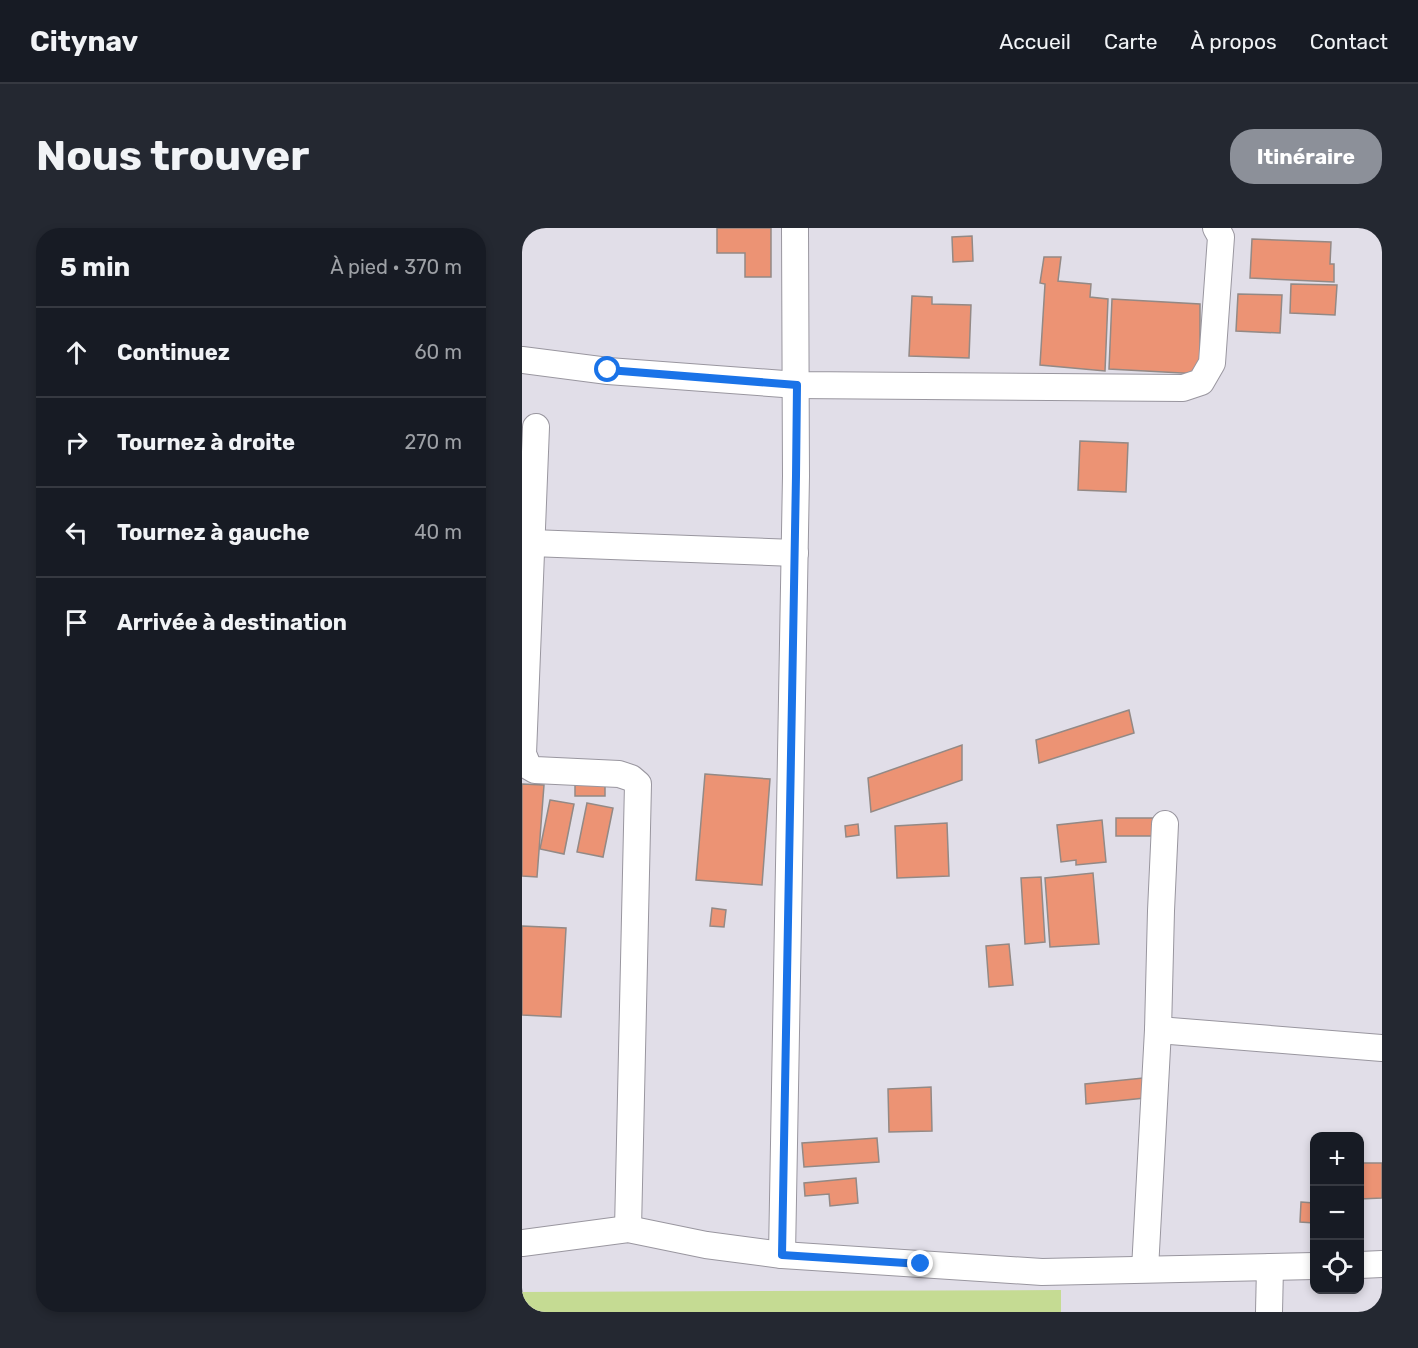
<!DOCTYPE html>
<html lang="fr">
<meta charset="utf-8">
<style>
body{margin:0;font-family:Rubik,sans-serif;background:#242831;color:#f1f3f6}
.controls{position:absolute;right:18px;bottom:18px;display:grid;overflow:hidden;border-radius:12px;box-shadow:0 3px 9px #0003}
.controls button{width:54px;height:54px;display:grid;place-items:center;padding:0;border:0;border-bottom:2px solid #363941;background:#171b24;color:#f1f3f6;font:30px sans-serif}
.stop{position:absolute;width:18px;height:18px;margin:-14px;border:4px solid #1a73e8;border-radius:50%;background:#fff}
.stop.end{background:#1a73e8;border-color:#fff;box-shadow:0 2px 6px #0008}
.list{margin:0;padding:0;list-style:none}
h2{display:flex;justify-content:space-between;align-items:center;height:78px;margin:0;padding:0 24px;font-size:26px}
h2 small{font-size:20px;font-weight:400;color:#9ea1a6}
.list li{display:grid;grid-template-columns:39px 1fr auto;gap:18px;align-items:center;box-sizing:border-box;height:90px;padding:0 24px;border-top:2px solid #363941}
.list b{display:block;font-size:22px;white-space:nowrap}
.list em{font-size:20px;font-style:normal;color:#9ea1a6}
.icon{flex:none;width:33px;height:33px;fill:none;stroke:currentColor;stroke-width:2;stroke-linecap:round;stroke-linejoin:round}
.map{position:relative;flex:none;width:860px;height:1084px;overflow:hidden;border-radius:24px}
header{display:flex;align-items:center;gap:36px;box-sizing:border-box;height:84px;padding:0 30px;background:#171b24;border-bottom:2px solid #363941}
header strong{font-size:28px}
nav{display:flex;gap:33px;margin-inline-start:auto;font-size:21px}
.intro{display:flex;align-items:center;justify-content:space-between;box-sizing:border-box;height:144px;padding:0 36px}
h1{margin:0;font-size:42px}
.button{padding:15px 27px;border-radius:24px;background:#8c9099;color:#fff;font-size:21px;font-weight:700}
main{display:flex;gap:36px;padding:0 36px}
aside{flex:1;background:#171b24;border-radius:24px;box-shadow:0 3px 9px #0003}
.map>svg:first-child{display:block}
</style>
<header>
<strong>Citynav</strong>
<nav><a>Accueil</a><a>Carte</a><a>À propos</a><a>Contact</a></nav>
</header>
<div class="intro"><h1>Nous trouver</h1><a class="button">Itinéraire</a></div>
<main>
<aside>
<h2>5 min<small>À pied · 370 m</small></h2>
<ul class="list">
<li><svg class="icon" aria-label="ahead" viewBox="0 0 24 24"><path d="M12 20V5M6 11l6-6 6 6"/></svg><div><b>Continuez</b></div><em>60 m</em></li>
<li><svg class="icon" aria-label="right" viewBox="0 0 24 24"><path d="M7 20v-9h11M14 6l5 5-5 5"/></svg><div><b>Tournez à droite</b></div><em>270 m</em></li>
<li><svg class="icon" aria-label="left" viewBox="0 0 24 24"><path d="M17 20v-9H6M10 6l-5 5 5 5"/></svg><div><b>Tournez à gauche</b></div><em>40 m</em></li>
<li><svg class="icon" aria-label="arrive" viewBox="0 0 24 24"><path d="M6 21V4h12l-3 4 3 4H6"/></svg><div><b>Arrivée à destination</b></div></li>
</ul>
</aside>
<div class="map">
<svg width="860" height="1084" viewBox="0 0 860 1084">
<rect width="100%" height="100%" fill="#e1dee8"/>
<!-- green -->
<path fill="#c5db93" d="M539,1062V1084H0V1064Z"/>
<!-- building -->
<g fill="#ec9374" stroke="#938985" stroke-width="1.5">
<path d="M195,0H249V49H223V25H195Z"/>
<path d="M450,8L451,33L431,34L430,9Z"/>
<path d="M730,11L809,14L808,36H812V54L728,50Z"/>
<path d="M522,29H539L536,53L569,56L568,69L586,71L583,143L518,137L523,56L518,55Z"/>
<path d="M769,56L815,57L813,87L768,85Z"/>
<path d="M716,66L760,67L758,105L714,103Z"/>
<path d="M390,68L410,69V76L449,77L447,130L387,128Z"/>
<path d="M590,71L678,76V146L587,141Z"/>
<path d="M558,213L606,215L604,264L556,262Z"/>
<path d="M607,482L612,505L517,535L514,512Z"/>
<path d="M440,517V552L349,584L346,550Z"/>
<path d="M183,546L248,551L240,657L174,652Z"/>
<rect x="53" y="552" width="30" height="16"/>
<path d="M0,556L22,557L15,649L0,648Z"/>
<path d="M28,572L52,576L42,626L18,621Z"/>
<path d="M65,575L91,580L81,629L55,624Z"/>
<path d="M594,590H632L631,608H594Z"/>
<path d="M580,592L584,634L554,637V632L539,634L535,597Z"/>
<path d="M425,595L427,648L375,650L373,598Z"/>
<path d="M336,596L337,607L324,609L323,598Z"/>
<path d="M571,645L577,716L528,719L523,650Z"/>
<path d="M519,649L523,714L503,716L499,650Z"/>
<path d="M190,680L204,682L202,699L188,698Z"/>
<path d="M0,698L44,700L39,789L0,787Z"/>
<path d="M487,716L491,757L467,759L464,718Z"/>
<path d="M621,850L623,870L564,876L563,856Z"/>
<path d="M409,859L410,903L367,904L366,861Z"/>
<path d="M355,910L357,934L282,939L280,915Z"/>
<path d="M838,935H860V970L838,971Z"/>
<path d="M334,950L336,975L308,978L307,966L283,968L282,955Z"/>
<path d="M779,974L792,975V995L778,994Z"/>
</g>
<g fill="none" stroke-linecap="round" stroke-linejoin="round">
<!-- street casing -->
<g stroke="#99969f" stroke-width="28">
<g id="street">
<path d="M0,132L86,143L275,157L661,160L679,154L690,135L699,9L694,0"/>
<path d="M14,199L1,526L6,538L13,542L97,546L109,550L116,556L106,1001"/>
<path d="M9,315L273,325"/>
<path d="M636,802L860,820"/>
<path d="M0,1015L106,1001L184,1017L260,1027L520,1044L792,1038"/>
<path d="M260,1027L274,248L273,0"/>
<path d="M838,1037L860,1036"/>
<path d="M623,1041L636,802L639,683L643,596"/>
<path d="M747,1084L748,1039"/>
</g>
</g>
<!-- street -->
<use href="#street" stroke="#fff" stroke-width="26"/>
</g>
<g fill="none" stroke-linecap="round" stroke-linejoin="round">
<!-- route -->
<path stroke="#1a73e8" stroke-width="8" d="M86,142L275,157L274,248L260,1027L399,1036"/>
</g>
</svg>
<div class="controls">
<button>+</button>
<button>−</button>
<button><svg class="icon" aria-label="locate" viewBox="0 0 24 24"><circle cx="12" cy="12" r="6"/><path d="M12 2v4M12 18v4M2 12h4M18 12h4"/></svg></button>
</div>
<div class="stop" style="left:86px;top:142px"></div>
<div class="stop end" style="left:399px;top:1036px"></div>
</div>
</main>
